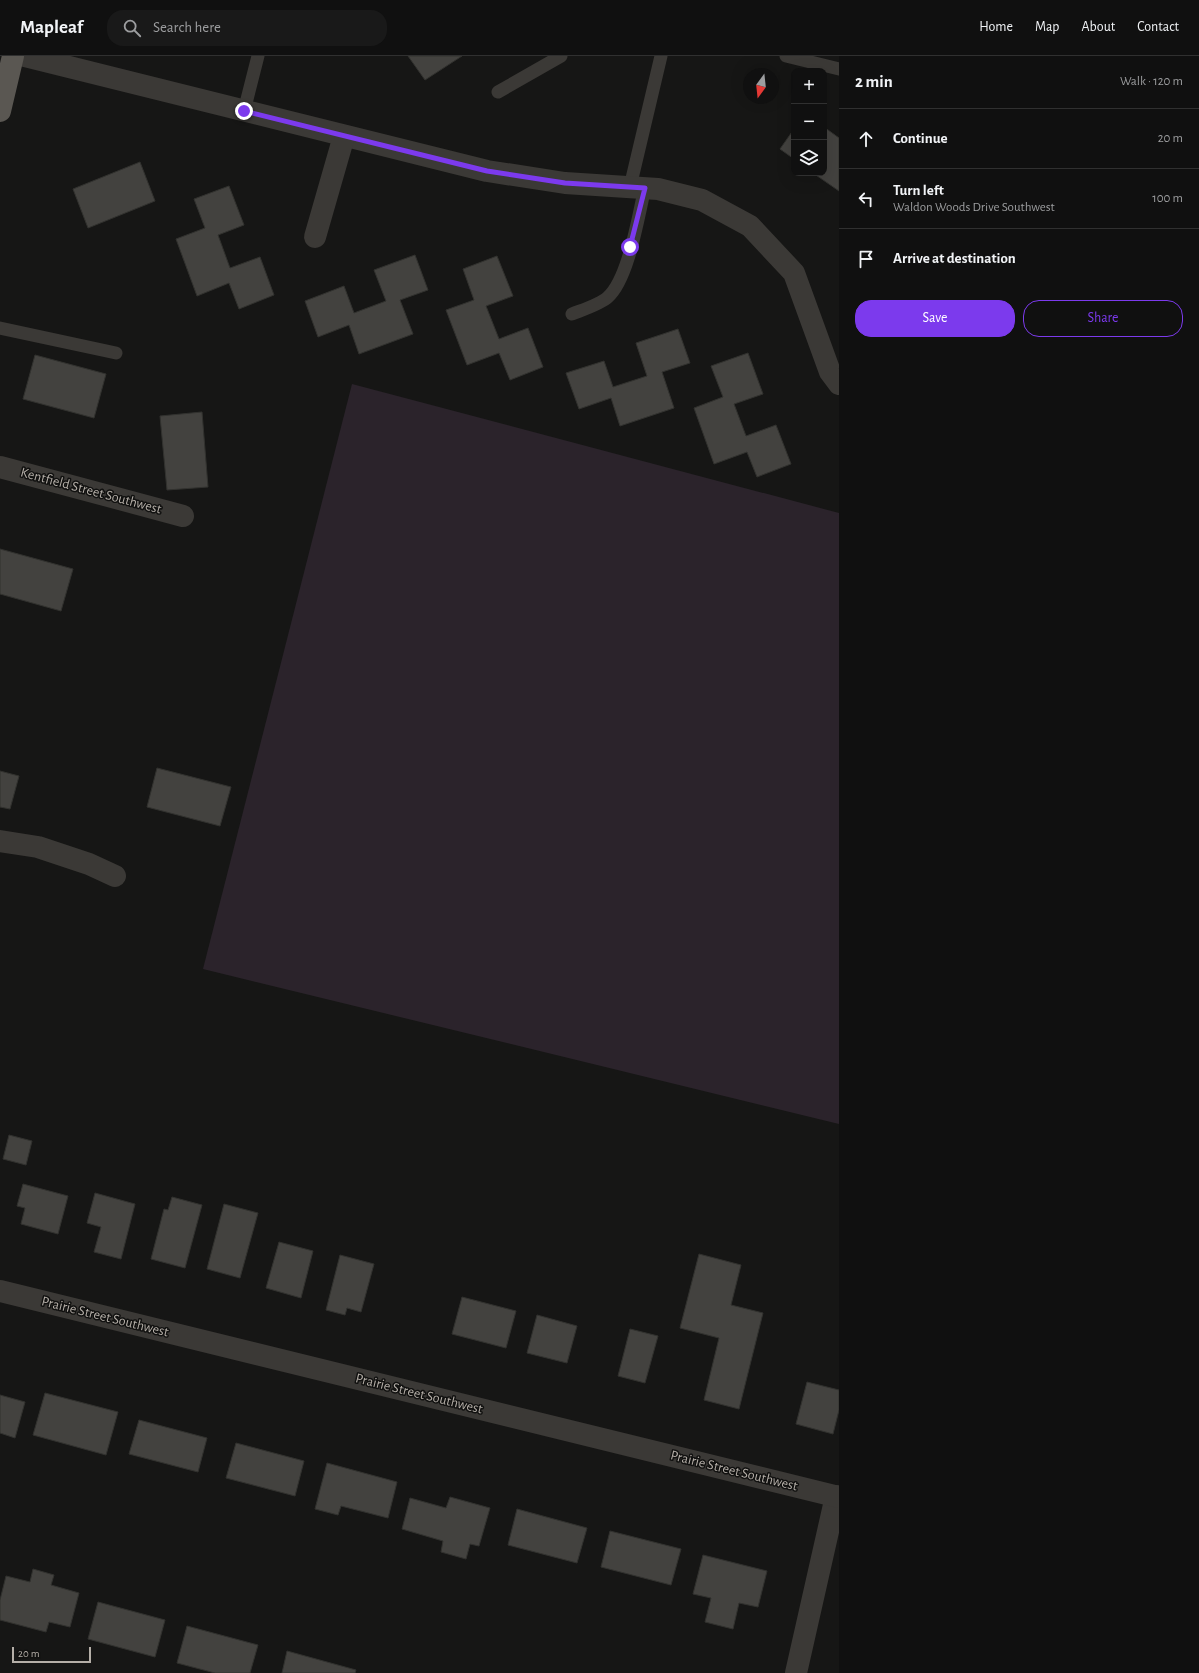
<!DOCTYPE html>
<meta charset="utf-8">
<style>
body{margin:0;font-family:"Alegreya Sans",sans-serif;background:#191919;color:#f1f3f6}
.controls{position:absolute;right:12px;top:12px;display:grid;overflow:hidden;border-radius:8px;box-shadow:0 4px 16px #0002}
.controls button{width:36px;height:36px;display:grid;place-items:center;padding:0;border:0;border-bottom:1px solid #303030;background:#101010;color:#f1f3f6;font:20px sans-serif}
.compass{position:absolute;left:743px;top:12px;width:36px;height:36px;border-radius:50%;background:#101010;box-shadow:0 4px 16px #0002;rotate:195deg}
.scale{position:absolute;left:12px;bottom:10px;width:79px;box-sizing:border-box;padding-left:4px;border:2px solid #b5afa8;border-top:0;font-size:11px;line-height:14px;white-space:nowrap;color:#b5afa8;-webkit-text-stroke:3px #111110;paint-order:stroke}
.stop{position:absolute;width:12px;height:12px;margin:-9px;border:3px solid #7c3aed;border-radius:50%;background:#fff}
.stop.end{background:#7c3aed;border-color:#fff;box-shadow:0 1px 4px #0008}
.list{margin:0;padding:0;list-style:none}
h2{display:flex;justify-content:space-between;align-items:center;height:52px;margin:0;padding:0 16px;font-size:17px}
h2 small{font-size:13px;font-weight:400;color:#9c9d9f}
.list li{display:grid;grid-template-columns:26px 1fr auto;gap:12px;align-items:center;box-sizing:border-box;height:60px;padding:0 16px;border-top:1px solid #303030}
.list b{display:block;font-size:15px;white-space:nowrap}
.list p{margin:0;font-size:13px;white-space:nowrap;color:#9c9d9f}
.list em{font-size:13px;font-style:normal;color:#9c9d9f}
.actions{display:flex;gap:8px;padding:12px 16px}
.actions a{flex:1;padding:9px 0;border:1px solid #7c3aed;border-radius:16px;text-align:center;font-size:14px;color:#7c3aed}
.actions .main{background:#7c3aed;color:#fff}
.icon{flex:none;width:22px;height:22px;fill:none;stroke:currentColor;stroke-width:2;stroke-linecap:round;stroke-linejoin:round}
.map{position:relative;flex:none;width:839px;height:1617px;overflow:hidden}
header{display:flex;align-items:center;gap:24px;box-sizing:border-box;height:56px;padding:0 20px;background:#101010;border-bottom:1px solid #303030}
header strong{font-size:19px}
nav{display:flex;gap:22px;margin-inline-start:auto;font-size:14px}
.search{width:280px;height:36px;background:#191919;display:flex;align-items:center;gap:10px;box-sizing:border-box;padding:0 14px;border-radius:16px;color:#9c9d9f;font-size:15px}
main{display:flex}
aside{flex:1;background:#101010}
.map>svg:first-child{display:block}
</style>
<header>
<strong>Mapleaf</strong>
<div class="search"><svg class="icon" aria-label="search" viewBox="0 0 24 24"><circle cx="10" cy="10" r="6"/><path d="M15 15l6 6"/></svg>Search here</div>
<nav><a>Home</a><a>Map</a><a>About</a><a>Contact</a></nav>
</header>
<main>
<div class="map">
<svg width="839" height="1617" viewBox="0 0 839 1617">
<rect width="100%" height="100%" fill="#161615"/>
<!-- green -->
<path fill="#2b232b" d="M352,328L839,457V1068L203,913Z"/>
<!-- building -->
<g fill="#43423f" stroke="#32322f">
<path d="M408,0H462L425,24Z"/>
<path d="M824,71L839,82V135L813,117H824Z"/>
<path d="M794,73V103L780,93Z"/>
<path d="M140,106L155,145L88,172L73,133Z"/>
<path d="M229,130L244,169L218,179L230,212L260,201L274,239L239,253L229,227L197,240L176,183L205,172L194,143Z"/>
<path d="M415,199L428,234L400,244L413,278L359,298L349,269L318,281L305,245L344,230L354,257L386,245L374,214Z"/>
<path d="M497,200L513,240L486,250L499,283L528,272L543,311L510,324L499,297L467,309L446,254L474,244L463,213Z"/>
<path d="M678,273L690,307L662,316L674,352L620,370L611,342L579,353L566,317L604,305L613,331L647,320L636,287Z"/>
<path d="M748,297L763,338L734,348L746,380L776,369L791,408L757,421L747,396L714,408L694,352L723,341L711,310Z"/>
<path d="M35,299L106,318L94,362L23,343Z"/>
<path d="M202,356L208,431L167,434L160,360Z"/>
<path d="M0,493L73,513L61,555L0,538Z"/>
<path d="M157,712L231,731L220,770L147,751Z"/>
<path d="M0,715L19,720L10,753L0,751Z"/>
<path d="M9,1079L32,1085L26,1109L3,1103Z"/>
<path d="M23,1128L68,1140L58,1178L21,1168L25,1152L17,1150Z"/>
<path d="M95,1137L135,1148L121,1203L94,1196L101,1171L87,1167Z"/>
<path d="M172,1141L202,1149L185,1212L151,1203L164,1153L168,1154Z"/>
<path d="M224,1148L258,1157L240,1222L207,1213Z"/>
<path d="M279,1186L313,1195L301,1242L266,1232Z"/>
<path d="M699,1198L741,1209L731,1249L763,1257L739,1353L704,1344L719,1282L680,1272Z"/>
<path d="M340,1199L374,1208L361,1256L347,1252L345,1259L326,1254Z"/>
<path d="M462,1241L516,1255L506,1292L452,1278Z"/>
<path d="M537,1259L577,1270L567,1307L527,1297Z"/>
<path d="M630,1273L658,1280L645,1327L618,1320Z"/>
<path d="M807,1326L839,1334V1354L833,1378L796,1368Z"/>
<path d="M45,1337L118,1356L106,1399L33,1379Z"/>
<path d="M0,1339L25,1346L15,1382L0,1377Z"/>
<path d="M139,1364L207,1382L198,1416L129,1398Z"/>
<path d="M236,1387L304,1405L295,1440L226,1422Z"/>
<path d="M327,1407L397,1426L388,1462L341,1450L338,1459L315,1453Z"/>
<path d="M450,1441L490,1452L479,1490L470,1488L466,1503L441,1496L443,1485L402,1473L410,1442L446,1452Z"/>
<path d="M517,1453L587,1472L577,1507L508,1489Z"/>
<path d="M610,1475L681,1493L671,1529L601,1511Z"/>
<path d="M703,1499L767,1515L758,1551L739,1547L733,1573L705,1566L711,1542L693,1538Z"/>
<path d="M33,1513L54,1519L51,1529L79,1537L70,1571L49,1566L46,1576L0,1564V1544L6,1520L30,1526Z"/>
<path d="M98,1546L165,1564L155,1601L88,1583Z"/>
<path d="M187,1570L258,1589L250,1617H215L177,1607Z"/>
<path d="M287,1595L356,1614L355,1617H282Z"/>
</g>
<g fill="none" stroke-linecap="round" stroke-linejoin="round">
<!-- service -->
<g stroke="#3b3936" stroke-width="13">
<path d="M786,0L839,13"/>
<path d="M498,36L561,0"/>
<path d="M244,55L258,0"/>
<path d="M630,131L661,0"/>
<path d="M572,258C582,254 601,248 608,241C629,222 638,160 645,132"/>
<path d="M0,272L116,297"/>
</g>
<!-- minor -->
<g stroke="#3b3936" stroke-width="22">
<path d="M25,0L487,115L565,127L658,133L702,144L750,170L794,217L830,316L839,328"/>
<path d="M315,181L344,80"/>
<path d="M0,411L183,460"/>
<path d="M0,785L38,791L89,808L115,820"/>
<path d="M796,1617L836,1440"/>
</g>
<!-- tertiary -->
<path stroke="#3b3936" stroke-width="22" d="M0,1235L839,1441"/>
<!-- primary -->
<path stroke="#5a5752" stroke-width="22" d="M0,55L13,0"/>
</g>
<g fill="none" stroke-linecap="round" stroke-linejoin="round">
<!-- route -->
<path stroke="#7c3aed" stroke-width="5" d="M244,55L487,115L565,127L645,132L630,191"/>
</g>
<g text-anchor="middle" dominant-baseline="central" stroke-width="3" stroke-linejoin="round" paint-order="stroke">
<!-- street labels -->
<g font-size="14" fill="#b5afa8" stroke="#111110">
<text transform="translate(91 435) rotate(15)">Kentfield Street Southwest</text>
<text transform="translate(105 1261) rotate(14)">Prairie Street Southwest</text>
<text transform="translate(419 1338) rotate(14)">Prairie Street Southwest</text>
<text transform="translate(734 1415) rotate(14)">Prairie Street Southwest</text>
</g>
</g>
</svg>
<div class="controls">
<button>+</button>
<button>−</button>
<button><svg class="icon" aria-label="layers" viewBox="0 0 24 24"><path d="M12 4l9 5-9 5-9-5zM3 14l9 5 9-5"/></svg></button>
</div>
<svg class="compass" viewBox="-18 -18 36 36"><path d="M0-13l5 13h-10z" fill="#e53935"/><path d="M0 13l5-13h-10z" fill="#9c9d9f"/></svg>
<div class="scale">20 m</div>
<div class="stop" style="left:630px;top:191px"></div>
<div class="stop end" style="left:244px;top:55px"></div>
</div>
<aside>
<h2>2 min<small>Walk · 120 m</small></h2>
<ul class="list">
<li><svg class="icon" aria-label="ahead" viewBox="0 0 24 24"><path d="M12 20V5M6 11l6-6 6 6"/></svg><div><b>Continue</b></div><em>20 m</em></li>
<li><svg class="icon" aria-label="left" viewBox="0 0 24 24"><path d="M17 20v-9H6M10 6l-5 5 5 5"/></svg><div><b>Turn left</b><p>Waldon Woods Drive Southwest</p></div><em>100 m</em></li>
<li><svg class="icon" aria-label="arrive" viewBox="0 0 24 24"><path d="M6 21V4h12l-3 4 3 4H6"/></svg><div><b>Arrive at destination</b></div></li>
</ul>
<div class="actions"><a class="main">Save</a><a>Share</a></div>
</aside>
</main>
